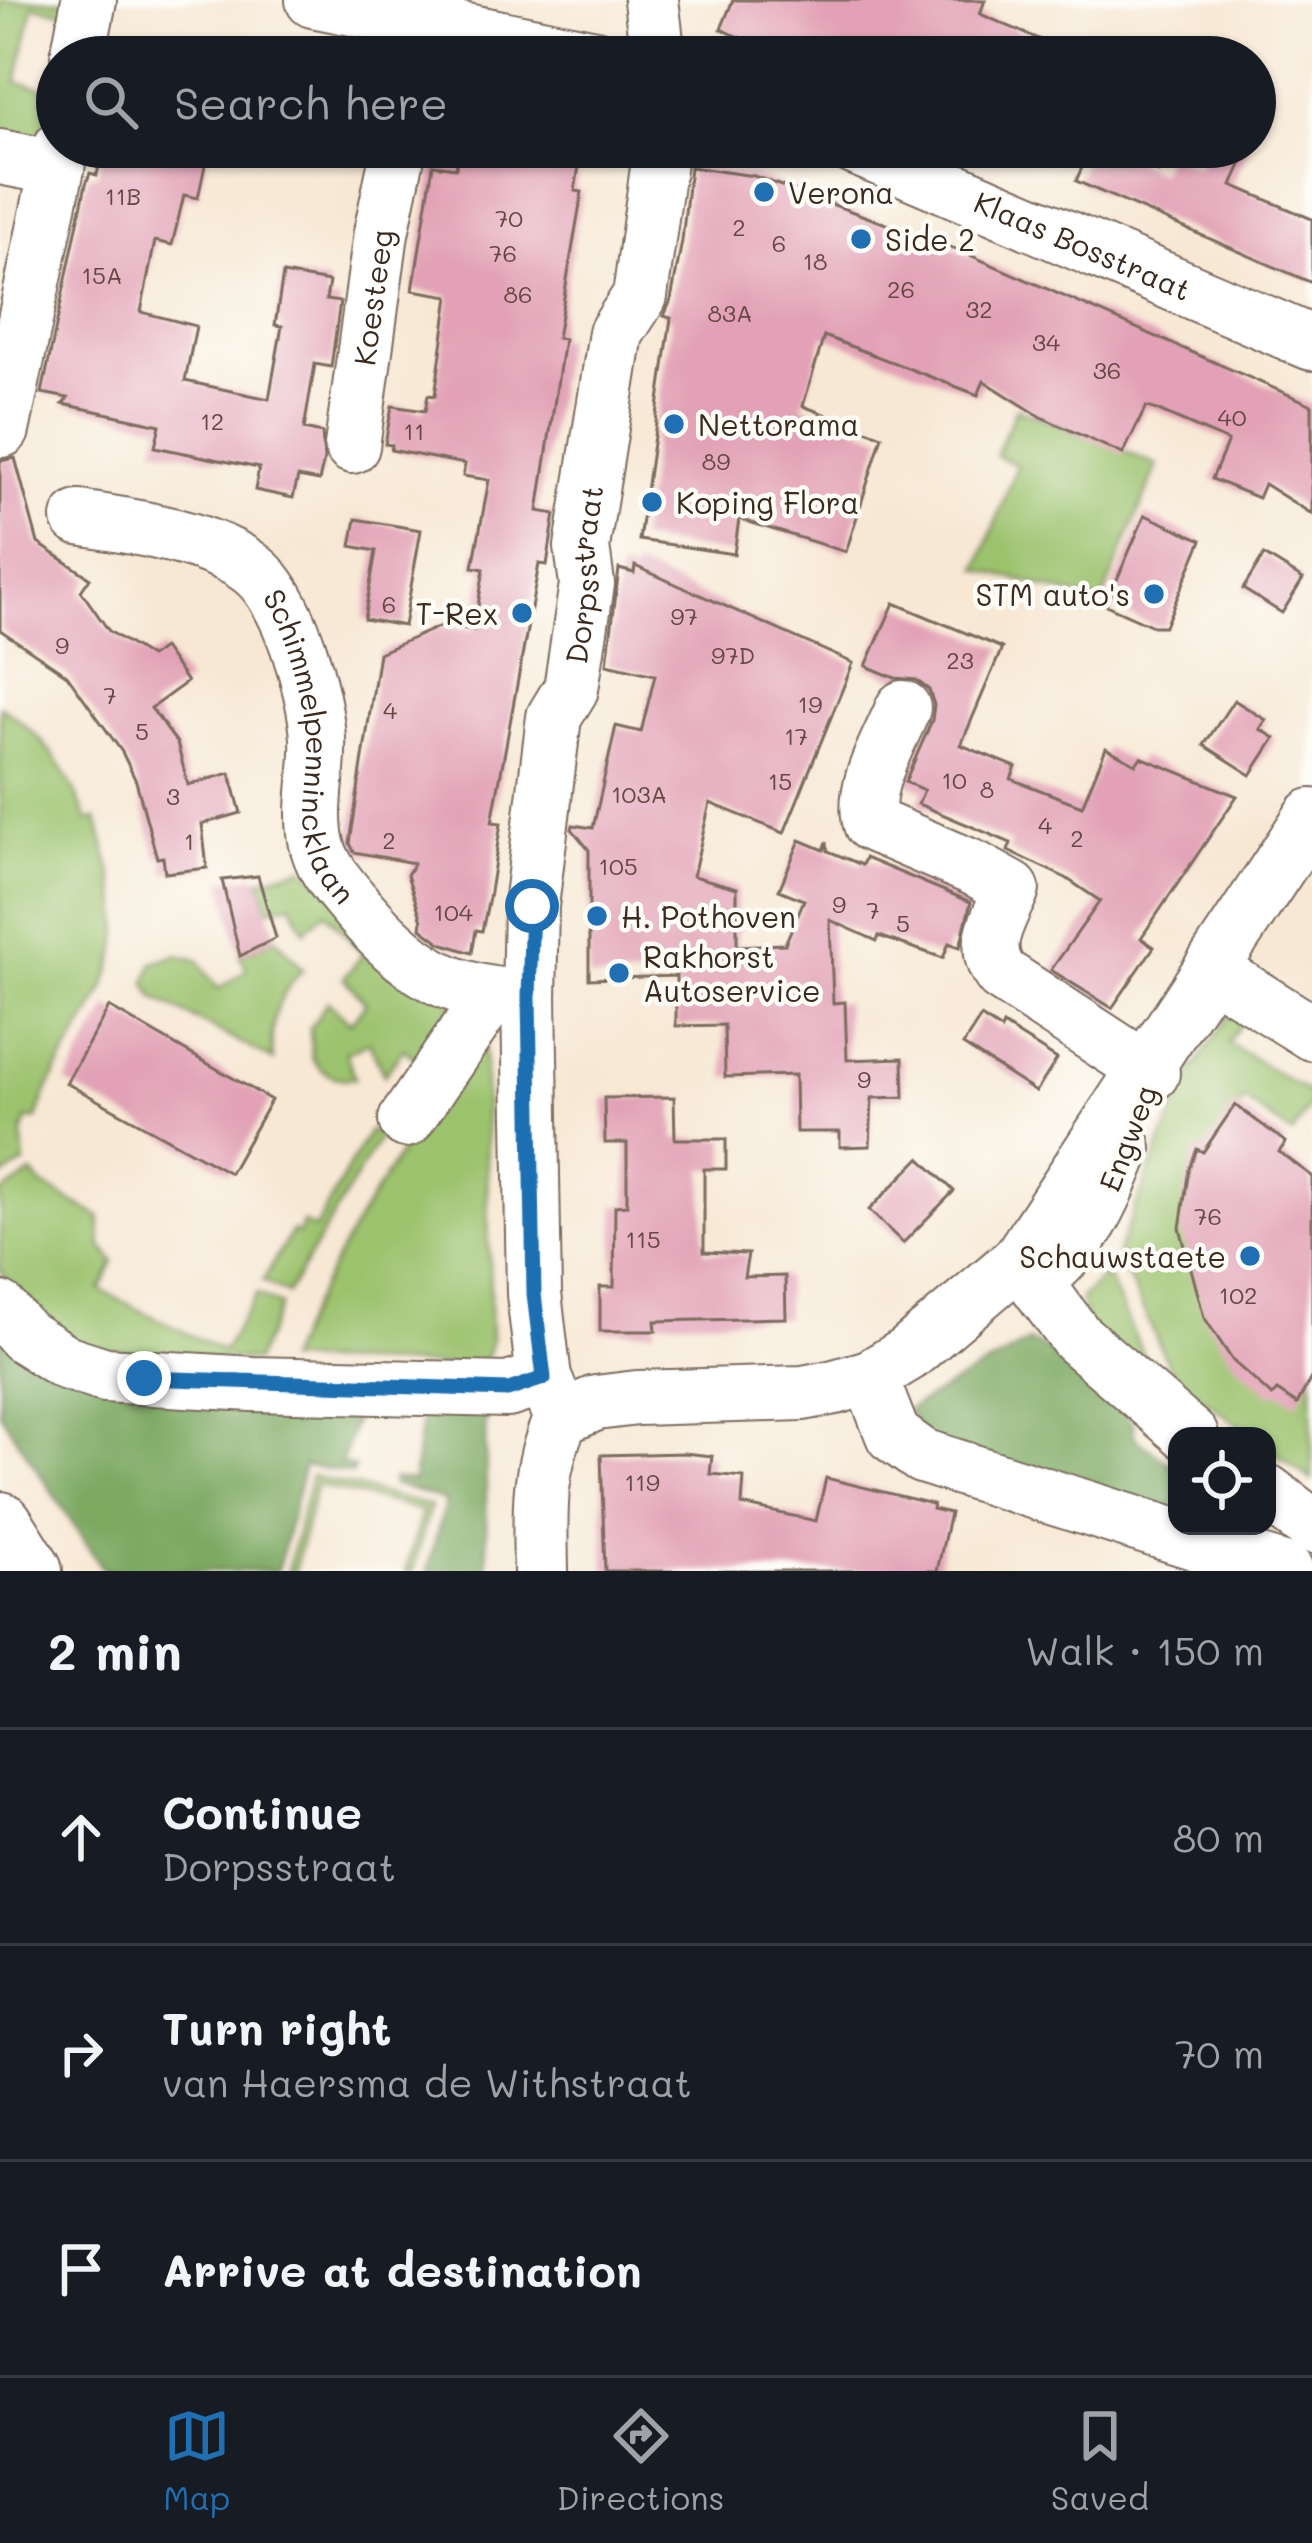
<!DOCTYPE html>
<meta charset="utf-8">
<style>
body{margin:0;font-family:Mali,sans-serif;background:#20242c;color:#f1f3f6}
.controls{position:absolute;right:36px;bottom:36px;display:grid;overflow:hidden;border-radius:24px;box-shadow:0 3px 9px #0004}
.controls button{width:108px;height:108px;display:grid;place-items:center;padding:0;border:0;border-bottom:3px solid #363941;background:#171b24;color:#f1f3f6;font:60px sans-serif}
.stop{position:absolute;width:36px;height:36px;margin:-27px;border:9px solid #1f6fb2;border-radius:50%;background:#fff}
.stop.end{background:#1f6fb2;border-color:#fff;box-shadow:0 3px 12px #0008}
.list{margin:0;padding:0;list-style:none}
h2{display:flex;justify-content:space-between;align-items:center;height:156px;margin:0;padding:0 48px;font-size:51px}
h2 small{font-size:39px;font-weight:400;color:#9ea1a6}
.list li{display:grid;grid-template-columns:78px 1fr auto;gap:36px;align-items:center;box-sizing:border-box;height:216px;padding:0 48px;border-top:3px solid #363941}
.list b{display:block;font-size:45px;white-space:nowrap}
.list p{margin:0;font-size:39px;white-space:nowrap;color:#9ea1a6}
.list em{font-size:39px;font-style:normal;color:#9ea1a6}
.icon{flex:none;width:66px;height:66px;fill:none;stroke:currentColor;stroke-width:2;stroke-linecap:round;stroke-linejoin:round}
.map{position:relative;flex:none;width:1312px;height:1571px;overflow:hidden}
.search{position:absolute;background:#171b24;box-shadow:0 3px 9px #0004;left:36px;right:36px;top:36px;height:132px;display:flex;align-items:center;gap:30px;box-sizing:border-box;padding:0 42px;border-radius:66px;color:#9ea1a6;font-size:45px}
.sheet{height:804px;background:#171b24}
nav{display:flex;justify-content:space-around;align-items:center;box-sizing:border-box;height:168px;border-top:3px solid #363941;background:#171b24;font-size:33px;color:#9ea1a6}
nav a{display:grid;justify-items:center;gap:6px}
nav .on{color:#1f6fb2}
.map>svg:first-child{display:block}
</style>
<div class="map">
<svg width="1312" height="1571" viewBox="0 0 1312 1571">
<rect width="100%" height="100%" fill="#fdfcf7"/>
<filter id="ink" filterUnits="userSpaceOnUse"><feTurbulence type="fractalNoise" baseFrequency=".00833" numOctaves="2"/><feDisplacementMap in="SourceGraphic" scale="24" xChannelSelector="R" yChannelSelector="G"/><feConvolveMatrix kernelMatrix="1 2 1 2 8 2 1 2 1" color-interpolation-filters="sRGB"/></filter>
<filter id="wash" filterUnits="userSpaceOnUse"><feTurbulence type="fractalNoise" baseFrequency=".004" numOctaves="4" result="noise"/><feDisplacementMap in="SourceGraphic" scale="48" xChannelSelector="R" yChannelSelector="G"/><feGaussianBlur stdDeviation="2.7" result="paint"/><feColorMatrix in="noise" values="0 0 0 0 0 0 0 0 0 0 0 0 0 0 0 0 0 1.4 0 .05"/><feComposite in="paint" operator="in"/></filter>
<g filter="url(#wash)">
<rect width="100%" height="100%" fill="#f7e8d4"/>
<!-- green -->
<g fill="#9bc26d" stroke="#6b7646" stroke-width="3">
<path d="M0,0H71L69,13L33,6L17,82L53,90L46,126L34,142L0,146Z"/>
<path d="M1016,408L1158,465L1101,603L978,569L1017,465L996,456Z"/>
<path d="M0,706C47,738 67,769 87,820L97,819C106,855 121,893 119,930C116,1000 55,1053 37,1119H27L22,1133L25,1163L0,1179Z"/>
<path d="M304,867L456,1008L418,1060L403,1049L384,1075L369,1042L346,1053L355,1078C335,1081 322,1074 312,1058L310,1028L328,1001L350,1023L366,1003L344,978L363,954L325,912L305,931L291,903L268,909L260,880Z"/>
<path d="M276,938L303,969C277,996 268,1022 273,1060L155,998L146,983L153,963L177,955L198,960L218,989L247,970L240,956Z"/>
<path d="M1231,1012L1243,1019L1228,1043L1312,1095V1102L1292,1134L1244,1100L1235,1111L1312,1369V1480L1267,1447V1436H1253L1174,1377L1117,1253L1188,1077Z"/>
<path d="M484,1030L491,1342L487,1357L470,1366L286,1361C337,1241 410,1136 484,1030Z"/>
<path d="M369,1131L382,1133L287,1294L263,1281L292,1231L298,1234L303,1223L315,1229Z"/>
<path d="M32,1174L43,1186L100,1217L101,1245L114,1262L100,1290L223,1351L257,1294L280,1306L255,1361L83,1348L30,1312L0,1269V1194Z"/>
<path d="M1104,1275L1108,1278L1156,1383L1086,1328L1081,1299Z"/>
<path d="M311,1476L430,1506L413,1571H406L422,1511L316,1485L294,1571H287Z"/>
</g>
<!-- forest -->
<g fill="#7ca860" stroke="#5c693f" stroke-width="3">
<path d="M0,1333L360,1402L341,1464L354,1467L352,1474L304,1465L277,1571H104L0,1413Z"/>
<path d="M1029,1342L1053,1352L1133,1422L1134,1437L1177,1469V1526L933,1450L907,1410Z"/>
<path d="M423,1405L485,1406L487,1571H427L446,1501L392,1484L393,1479L413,1481Z"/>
</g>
<g id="blocks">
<!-- building -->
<g fill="#e2a1b6">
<path d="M733,0H985L980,14L1080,57H784L721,29Z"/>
<path d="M103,147H209L198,198L184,195L172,245L155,241L141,312L196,326L185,381L269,399L282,326L275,325L283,274L329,282L326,300L340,302L331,367L315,364L304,429L322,433L324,460L319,481L298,477L293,498L255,490L259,468L155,447L160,425L63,404L68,398L42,393L86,184L90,173L97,175Z"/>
<path d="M459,147H582L575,191L582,192L557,338L564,339L538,511L555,514L547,565L539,564L492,822L501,823L489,898L482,931L476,930L472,953L441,943L421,928L422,920L407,875L414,863L354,852L350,843L379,653L443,625L474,630L484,569L473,567L489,480L463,476L465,464L391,450L392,445L385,444L392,406L425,411L428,395L435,396L449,296L413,290L433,165L456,168Z"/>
<path d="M1091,147H1102L1159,172L1167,153L1197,167L1206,147H1249L1232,185L1312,219V283L1076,181Z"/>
<path d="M690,167L754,176L958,250L1312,405V514L1264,484L1258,498L1212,479L1228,441L1154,409L1146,407L1123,454L1041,417L984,381L978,395L824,336L803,406L882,436L846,552L739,519L734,554L639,540L671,318L664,316L671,300L682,241Z"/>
<path d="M15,458L38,543L90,578L81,591L109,631L150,657L163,648L187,682L151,708L177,743L188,785L230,773L241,813L202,824L207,868L165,873L163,857L157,858L136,781L122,752L67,675L0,630V461Z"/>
<path d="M1145,515L1202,540L1165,626H1153L1106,605Z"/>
<path d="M356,519L421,530L404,626L364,619L376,551L351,546Z"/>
<path d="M1264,555L1303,579L1282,613L1243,589Z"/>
<path d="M635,566L853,663L784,833L710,803L693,876L737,888V946L785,944L804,900L779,890L800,840L824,850L827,842L828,851L862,865L865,858L971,902L960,947L949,943L943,958L879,936L877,941L830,920L833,1003L845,1002L847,1060L903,1058L904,1097L872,1098L870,1146L840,1147V1132H796L795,1075L725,1077L724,1025L676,1026V976L589,979V850L572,829L573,825L593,828L616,726L641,732L655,675L607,664L619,569L634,573Z"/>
<path d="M894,603L1002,648L961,745L1016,767L1011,779L1082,806L1106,748L1136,764L1141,757L1237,796L1141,938L1154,947L1112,1008L1051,970L1100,901L1066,878L1008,851L1011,843L918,804L924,790L905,782L932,720L934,705L929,690L916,680L895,678L866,666Z"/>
<path d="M1234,700L1266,720L1260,729L1275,738L1251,775L1204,745Z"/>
<path d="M258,876L276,938L240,956L222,880Z"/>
<path d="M109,1007L271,1100L230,1173L66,1083Z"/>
<path d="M981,1017L1001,1030L1003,1025L1057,1059L1036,1092L963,1045Z"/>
<path d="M674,1097L675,1139H726V1169H704V1252L748,1254L744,1277L785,1276L786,1318L655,1321L656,1331H600V1287H614L615,1206L627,1205V1143H605L604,1098Z"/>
<path d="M1235,1105L1286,1142L1279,1152L1312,1176V1376L1297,1404L1277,1391L1272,1396L1233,1361L1204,1317L1180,1228L1189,1169L1197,1149L1203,1152Z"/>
<path d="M920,1158L954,1191L903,1243L869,1210Z"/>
<path d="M684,1453L712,1456L710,1474L744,1477L742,1505L816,1521L826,1478L933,1504L932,1509L950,1513L937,1571H605L601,1455Z"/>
</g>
</g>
</g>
<g filter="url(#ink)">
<use href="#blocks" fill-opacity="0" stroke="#7d6c5e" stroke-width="3"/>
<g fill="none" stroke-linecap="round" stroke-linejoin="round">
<!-- minor casing -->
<g stroke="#7d6c5e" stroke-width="58">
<g id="minor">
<path d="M313,0L595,57"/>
<path d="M651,0L658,57"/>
<path d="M78,57L89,0"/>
<path id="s1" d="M854,147L1312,343"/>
<path d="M0,157L57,168L61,147"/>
<path d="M2,430L57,168"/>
<path id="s2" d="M352,446L381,233L399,147"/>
<path id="s3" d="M79,518C130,526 212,537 253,570C290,599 315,692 318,738C320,774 308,812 318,848C325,872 342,890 358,909C409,968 448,995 529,997"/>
<path d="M903,708C890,741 859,789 871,824L976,869L1012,889C999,919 979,947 1002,975L1152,1073"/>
<path d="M1213,971L1312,1033"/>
<path d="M406,1120L491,996"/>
<path d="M1019,1260L1076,1337L1191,1436"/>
<path d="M1037,1282C1090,1234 1098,1212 1124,1148"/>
<path d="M0,1309L24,1336L65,1362L105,1375L252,1384L508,1390L544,1378"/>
<path d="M870,1377L893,1435L922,1456L1286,1571"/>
<path d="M561,1418L596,1403L637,1398L803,1393L835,1387L870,1377L908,1354L1019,1260L1312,816"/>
<path d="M1267,1492L1312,1526"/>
<path id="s4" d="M541,1571C540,1514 537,1471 561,1418L544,1378L534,1294L529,997L531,906L554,717L571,689L587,584L582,547L616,333L640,296L661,147"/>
</g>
</g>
<!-- major casing -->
<g stroke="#7d6c5e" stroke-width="70">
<path id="major" d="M0,1525L29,1571"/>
</g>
<!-- minor -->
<use href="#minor" stroke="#fff" stroke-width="54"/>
<!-- major -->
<use href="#major" stroke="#fff" stroke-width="66"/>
</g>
</g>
<g fill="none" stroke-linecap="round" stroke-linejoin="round" filter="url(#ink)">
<!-- route -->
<path stroke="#1f6fb2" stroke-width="15" d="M144,1378L508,1390L544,1378L534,1294L529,997L532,906"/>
</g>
<!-- markers -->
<g fill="#1f6fb2" stroke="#fdfcf7" stroke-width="4.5">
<circle cx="764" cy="192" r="12"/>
<circle cx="861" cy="239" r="12"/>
<circle cx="674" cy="424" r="12"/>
<circle cx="652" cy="502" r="12"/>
<circle cx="1154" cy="594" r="12"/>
<circle cx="522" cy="613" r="12"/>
<circle cx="597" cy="916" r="12"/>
<circle cx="619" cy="973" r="12"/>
<circle cx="1250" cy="1256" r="12"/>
</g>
<g text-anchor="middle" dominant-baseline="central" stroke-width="9" stroke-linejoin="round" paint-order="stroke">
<!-- number labels -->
<g font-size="24" fill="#654844">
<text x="123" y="195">11B</text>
<text x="509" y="217">70</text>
<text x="739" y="226">2</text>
<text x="779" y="242">6</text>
<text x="503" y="252">76</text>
<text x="815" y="260">18</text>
<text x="102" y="274">15A</text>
<text x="901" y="288">26</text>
<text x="518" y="293">86</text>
<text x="979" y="308">32</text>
<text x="730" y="312">83A</text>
<text x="1046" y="341">34</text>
<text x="1107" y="369">36</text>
<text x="1232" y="416">40</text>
<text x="212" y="420">12</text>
<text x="414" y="430">11</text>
<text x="716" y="460">89</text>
<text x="389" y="603">6</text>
<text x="684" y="615">97</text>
<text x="62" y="644">9</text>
<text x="733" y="654">97D</text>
<text x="960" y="659">23</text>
<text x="110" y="694">7</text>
<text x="810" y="703">19</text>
<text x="390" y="709">4</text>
<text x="142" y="730">5</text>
<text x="796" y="735">17</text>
<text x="954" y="779">10</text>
<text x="780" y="780">15</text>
<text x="987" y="788">8</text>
<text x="639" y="793">103A</text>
<text x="173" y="795">3</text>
<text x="1045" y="824">4</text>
<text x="1077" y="837">2</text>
<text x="389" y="839">2</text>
<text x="189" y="840">1</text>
<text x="618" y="865">105</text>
<text x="839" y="903">9</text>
<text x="873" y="909">7</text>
<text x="453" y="911">104</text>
<text x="903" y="922">5</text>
<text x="864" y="1078">9</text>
<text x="1208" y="1215">76</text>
<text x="643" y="1238">115</text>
<text x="1238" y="1294">102</text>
<text x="642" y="1481">119</text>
</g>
<!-- poi labels -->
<g font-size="30" fill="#3b2a1e" stroke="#fdfcf7" text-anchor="start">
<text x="788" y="192">Verona</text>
<text x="885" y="239">Side 2</text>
<text x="698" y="424">Nettorama</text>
<text x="676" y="502">Koping Flora</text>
<text x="1130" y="594" text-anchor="end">STM auto's</text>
<text x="498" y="613" text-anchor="end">T-Rex</text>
<text x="621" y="916">H. Pothoven</text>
<text x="643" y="956">Rakhorst<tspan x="643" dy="34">Autoservice</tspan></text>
<text x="1226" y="1256" text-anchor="end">Schauwstaete</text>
</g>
<!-- street labels -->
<g font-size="30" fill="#3b2a1e" stroke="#fdfcf7">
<text stroke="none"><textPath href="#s1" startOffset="249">Klaas Bosstraat</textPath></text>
<text stroke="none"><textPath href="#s2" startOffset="150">Koesteeg</textPath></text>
<text stroke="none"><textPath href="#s4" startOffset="1011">Dorpsstraat</textPath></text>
<text stroke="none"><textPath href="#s3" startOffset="375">Schimmelpennincklaan</textPath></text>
<text transform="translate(1127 1138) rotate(-69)">Engweg</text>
</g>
</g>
</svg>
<div class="controls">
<button><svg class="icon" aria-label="locate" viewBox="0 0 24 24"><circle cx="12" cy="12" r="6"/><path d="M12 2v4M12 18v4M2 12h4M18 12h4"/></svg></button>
</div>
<div class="stop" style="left:532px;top:906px"></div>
<div class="stop end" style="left:144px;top:1378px"></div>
<div class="search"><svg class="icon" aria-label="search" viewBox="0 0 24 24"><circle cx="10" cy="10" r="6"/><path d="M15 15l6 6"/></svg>Search here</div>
</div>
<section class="sheet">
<h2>2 min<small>Walk · 150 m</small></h2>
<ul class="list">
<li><svg class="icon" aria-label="ahead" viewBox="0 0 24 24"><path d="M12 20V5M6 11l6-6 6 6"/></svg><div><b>Continue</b><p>Dorpsstraat</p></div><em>80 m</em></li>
<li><svg class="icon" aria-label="right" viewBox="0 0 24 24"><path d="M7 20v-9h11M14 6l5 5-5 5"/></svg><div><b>Turn right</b><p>van Haersma de Withstraat</p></div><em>70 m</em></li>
<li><svg class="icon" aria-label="arrive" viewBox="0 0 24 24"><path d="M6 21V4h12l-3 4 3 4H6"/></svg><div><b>Arrive at destination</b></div></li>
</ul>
</section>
<nav>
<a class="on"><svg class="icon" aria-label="map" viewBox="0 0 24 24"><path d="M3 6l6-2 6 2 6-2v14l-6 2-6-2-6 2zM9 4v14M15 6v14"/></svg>Map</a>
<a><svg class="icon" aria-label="directions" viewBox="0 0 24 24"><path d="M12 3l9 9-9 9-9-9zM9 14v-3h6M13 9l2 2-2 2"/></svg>Directions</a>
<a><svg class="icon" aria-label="saved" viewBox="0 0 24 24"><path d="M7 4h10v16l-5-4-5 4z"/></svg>Saved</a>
</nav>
